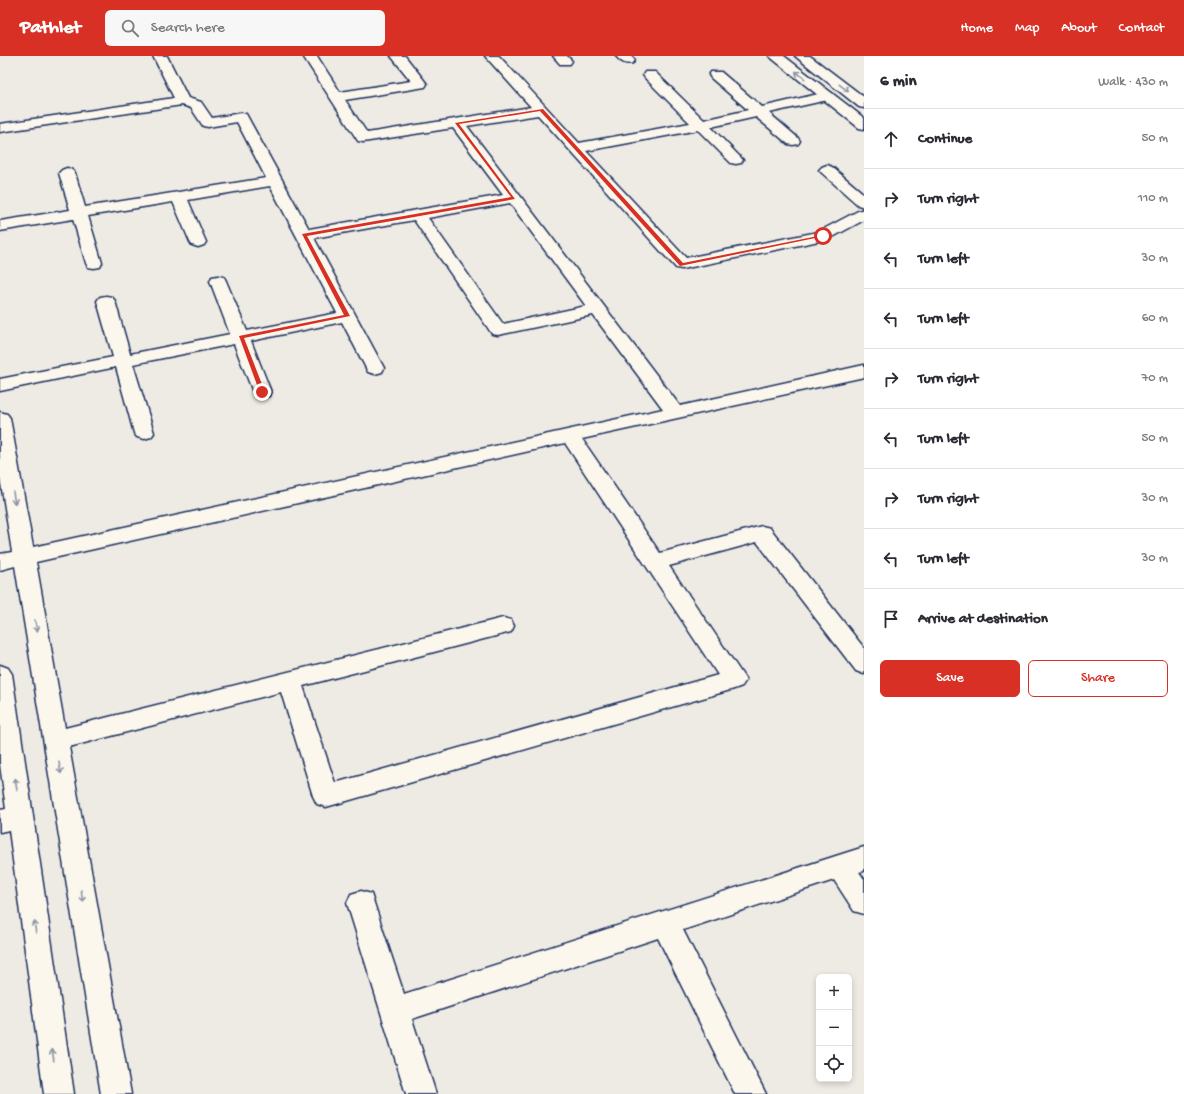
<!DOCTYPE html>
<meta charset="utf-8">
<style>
body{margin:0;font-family:"Gochi Hand",sans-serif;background:#f7f7f7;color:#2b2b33}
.controls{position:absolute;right:12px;bottom:12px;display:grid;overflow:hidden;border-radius:6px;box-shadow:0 2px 6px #0003}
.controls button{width:36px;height:36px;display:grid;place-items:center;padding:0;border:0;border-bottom:1px solid #e1e1e2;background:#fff;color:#2b2b33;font:20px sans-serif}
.stop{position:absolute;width:12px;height:12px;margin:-9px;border:3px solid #d93025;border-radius:50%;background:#fff}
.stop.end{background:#d93025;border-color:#fff;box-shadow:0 1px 4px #0008}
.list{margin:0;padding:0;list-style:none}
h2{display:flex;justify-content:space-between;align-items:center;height:52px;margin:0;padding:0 16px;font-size:17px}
h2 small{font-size:13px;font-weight:400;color:#7c7c81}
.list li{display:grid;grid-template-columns:26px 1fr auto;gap:12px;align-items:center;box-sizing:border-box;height:60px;padding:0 16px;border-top:1px solid #e1e1e2}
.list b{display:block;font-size:15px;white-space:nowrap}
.list em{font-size:13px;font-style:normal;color:#7c7c81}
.actions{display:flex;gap:8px;padding:12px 16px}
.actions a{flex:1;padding:9px 0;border:1px solid #d93025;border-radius:6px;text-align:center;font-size:14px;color:#d93025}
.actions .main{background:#d93025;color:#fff}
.icon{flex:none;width:22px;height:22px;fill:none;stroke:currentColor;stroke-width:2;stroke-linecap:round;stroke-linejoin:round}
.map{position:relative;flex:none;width:864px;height:1038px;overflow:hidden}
header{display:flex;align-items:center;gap:24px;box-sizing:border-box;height:56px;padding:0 20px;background:#d93025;color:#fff}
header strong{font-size:19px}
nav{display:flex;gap:22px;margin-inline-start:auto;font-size:14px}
.search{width:280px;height:36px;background:#f7f7f7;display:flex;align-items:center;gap:10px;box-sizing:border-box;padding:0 14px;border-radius:6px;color:#7c7c81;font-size:15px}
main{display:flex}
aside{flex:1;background:#fff}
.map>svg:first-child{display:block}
</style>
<header>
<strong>Pathlet</strong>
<div class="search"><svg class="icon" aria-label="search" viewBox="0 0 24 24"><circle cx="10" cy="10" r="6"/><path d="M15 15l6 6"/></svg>Search here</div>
<nav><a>Home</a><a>Map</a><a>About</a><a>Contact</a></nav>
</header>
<main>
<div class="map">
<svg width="864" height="1038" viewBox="0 0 864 1038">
<rect width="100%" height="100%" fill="#eeebe4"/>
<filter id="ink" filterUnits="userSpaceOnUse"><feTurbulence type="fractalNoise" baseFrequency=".025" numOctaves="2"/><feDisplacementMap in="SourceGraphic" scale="8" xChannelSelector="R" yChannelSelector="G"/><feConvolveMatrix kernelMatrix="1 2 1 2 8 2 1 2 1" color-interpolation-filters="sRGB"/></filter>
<g filter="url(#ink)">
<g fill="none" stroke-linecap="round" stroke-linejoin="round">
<!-- minor casing -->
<g stroke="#1b2f5e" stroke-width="3">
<g id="minor">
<path d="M153,0H167L188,42L201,46L212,62L241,57L246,58L309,173L503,139L453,72L363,86L358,85L303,0H317L340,36L411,25L391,0H405L427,28L425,31L345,44L367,77L531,51L485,0H499L579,87L690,67L645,22L643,19L645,16H655L704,64L748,54L711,22L709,19L711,16H721L762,51L827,36L832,37L834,40L832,43L769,57L798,82L800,85L798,88L793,89L788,88L756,61L711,71L743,104L741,107L736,108L731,107L698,74L586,95L686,202L818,176L858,155L864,153V164L829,183L682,213L676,212L538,59L467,70L680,350L864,309V321L582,383L660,497L762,470L770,472L864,592V618L856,615L757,486L669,510L746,624L742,630L734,633L326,751L317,748L313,740L281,636L69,691L131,1038H101L15,510L0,514V498L12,496L0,421V356L7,358L10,362L33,491L663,353L593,259L498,279L492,278L414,164L314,182L384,312L382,316L375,318L368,316L342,266L251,285L271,336L269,340L262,342L255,340L253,336L234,288L133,308L154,377L151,381L144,383L137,381L134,377L116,311L0,335V323L113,301L97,245L100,241L106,240L112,241L115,245L130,298L230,278L210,225L212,221L218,220L224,221L226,225L247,275L337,257L270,130L188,144L206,186L204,189L198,191L192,189L190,186L173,146L88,160L102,207L100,211L94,212L88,211L86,207L73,163L0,175V165L70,154L59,117L62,114L67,112L72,114L75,117L85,151L266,122L237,66L208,71L203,70L191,52L182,49L0,76V68L174,42ZM510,147L586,250L503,268L428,162ZM565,387L718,619L335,727L303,630L511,576L514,570L511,564L503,562L65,672L36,506Z"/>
<path d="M553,0H567L572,5L570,8H560Z"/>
<path d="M616,0H631L635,4L633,7C625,9 621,6 616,0Z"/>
<path d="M827,109L832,111L864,138V151L858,149L822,117L819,114L822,111Z"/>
<path d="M0,609L8,612L12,618L74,1038H44L9,774L0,776V754L6,753L0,708Z"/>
<path d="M864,791V815L859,816L864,823V858L854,855L834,824L683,874L766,1038H735L658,882L412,963L436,1038H406L347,847L351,838L361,835L371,838L404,938Z"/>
</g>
</g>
<!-- major casing -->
<g stroke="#1b2f5e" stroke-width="3">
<g id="major">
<path d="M769,0H784L864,62V73L859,72Z"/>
<path d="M795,0H810L864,41V52L859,51Z"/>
</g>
</g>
<!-- minor -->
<use href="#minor" fill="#fbf7ec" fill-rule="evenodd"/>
<!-- major -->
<use href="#major" fill="#fbf7ec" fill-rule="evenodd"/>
</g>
<!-- one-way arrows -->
<defs><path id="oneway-shaft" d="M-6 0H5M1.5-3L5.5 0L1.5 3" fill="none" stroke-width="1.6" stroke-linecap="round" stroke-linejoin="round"/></defs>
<g stroke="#8b93a5">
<use href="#oneway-shaft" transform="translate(800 19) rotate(-142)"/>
<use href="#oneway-shaft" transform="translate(844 32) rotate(38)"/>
<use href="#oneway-shaft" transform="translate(14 442) rotate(80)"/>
<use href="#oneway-shaft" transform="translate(36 570) rotate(80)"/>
<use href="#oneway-shaft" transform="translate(60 712) rotate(80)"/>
<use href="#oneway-shaft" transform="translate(16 728) rotate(-98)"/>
<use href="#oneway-shaft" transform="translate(82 840) rotate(80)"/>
<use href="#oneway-shaft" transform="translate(35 871) rotate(-98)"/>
<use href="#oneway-shaft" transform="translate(53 999) rotate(-98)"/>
</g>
</g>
<!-- route -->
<path fill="#d93025" d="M543,53L683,207L823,179L825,180L680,210L540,55L459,68L515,143L307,180L350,260L244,282L265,336L260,337L239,280L344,259L302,178L511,141L455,67Z"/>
</svg>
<div class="controls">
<button>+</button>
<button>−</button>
<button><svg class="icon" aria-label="locate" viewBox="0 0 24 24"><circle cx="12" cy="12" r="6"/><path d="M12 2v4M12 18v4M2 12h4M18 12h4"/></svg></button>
</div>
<div class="stop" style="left:823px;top:180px"></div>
<div class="stop end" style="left:262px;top:336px"></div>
</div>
<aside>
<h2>6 min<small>Walk · 430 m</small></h2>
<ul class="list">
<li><svg class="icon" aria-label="ahead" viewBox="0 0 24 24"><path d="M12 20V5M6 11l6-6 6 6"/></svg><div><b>Continue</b></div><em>50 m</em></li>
<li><svg class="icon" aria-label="right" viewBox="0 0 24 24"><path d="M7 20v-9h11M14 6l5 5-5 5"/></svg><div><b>Turn right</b></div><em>110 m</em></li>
<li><svg class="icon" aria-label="left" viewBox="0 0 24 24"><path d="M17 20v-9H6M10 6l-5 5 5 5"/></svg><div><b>Turn left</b></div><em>30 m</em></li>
<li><svg class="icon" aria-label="left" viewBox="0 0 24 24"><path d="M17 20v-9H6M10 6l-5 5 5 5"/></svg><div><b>Turn left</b></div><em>60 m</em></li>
<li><svg class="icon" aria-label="right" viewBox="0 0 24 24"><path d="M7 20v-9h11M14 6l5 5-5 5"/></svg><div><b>Turn right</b></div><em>70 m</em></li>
<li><svg class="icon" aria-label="left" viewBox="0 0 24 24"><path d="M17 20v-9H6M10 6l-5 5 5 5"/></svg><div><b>Turn left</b></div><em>50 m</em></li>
<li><svg class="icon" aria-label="right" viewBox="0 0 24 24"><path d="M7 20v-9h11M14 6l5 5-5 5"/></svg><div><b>Turn right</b></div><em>30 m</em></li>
<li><svg class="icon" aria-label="left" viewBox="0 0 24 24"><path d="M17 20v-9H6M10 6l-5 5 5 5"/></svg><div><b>Turn left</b></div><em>30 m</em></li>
<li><svg class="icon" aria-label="arrive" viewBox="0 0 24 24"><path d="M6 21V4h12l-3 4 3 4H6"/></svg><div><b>Arrive at destination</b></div></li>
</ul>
<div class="actions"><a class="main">Save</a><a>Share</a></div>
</aside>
</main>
